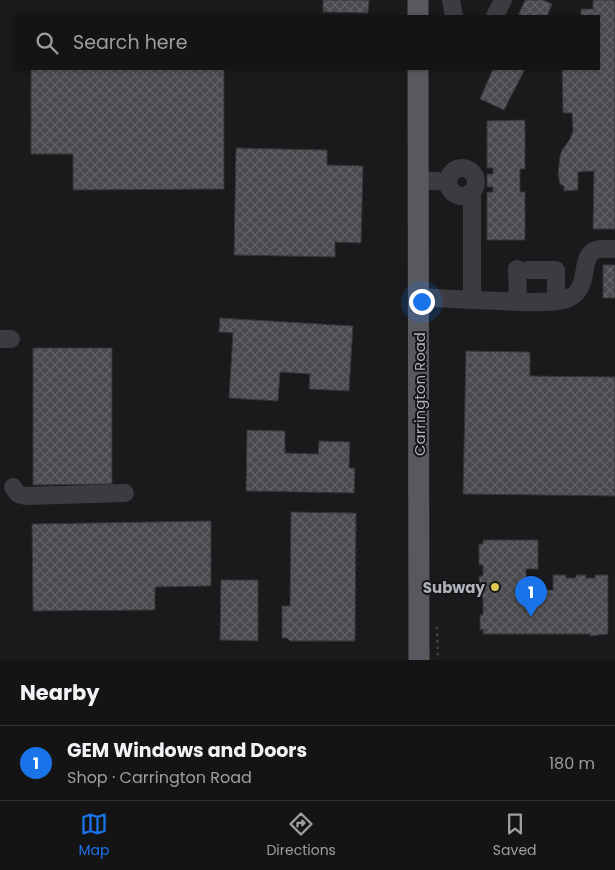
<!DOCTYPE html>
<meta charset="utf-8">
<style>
body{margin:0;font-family:Poppins,sans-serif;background:#1d1d1e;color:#f1f3f6}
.you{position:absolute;left:421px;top:301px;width:18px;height:18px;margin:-12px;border:4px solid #fff;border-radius:50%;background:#1a73e8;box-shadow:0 0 0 8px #1a73e833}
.badge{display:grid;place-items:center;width:32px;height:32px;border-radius:50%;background:#1a73e8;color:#fff;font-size:16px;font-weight:700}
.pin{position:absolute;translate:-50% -41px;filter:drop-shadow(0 1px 2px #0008)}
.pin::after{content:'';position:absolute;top:26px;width:18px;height:15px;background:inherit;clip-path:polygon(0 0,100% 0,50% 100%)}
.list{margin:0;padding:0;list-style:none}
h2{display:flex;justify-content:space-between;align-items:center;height:65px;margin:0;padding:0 20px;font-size:21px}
h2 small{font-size:16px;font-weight:400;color:#9d9ea0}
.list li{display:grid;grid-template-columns:32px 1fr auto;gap:15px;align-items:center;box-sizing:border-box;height:75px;padding:0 20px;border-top:1px solid #333334}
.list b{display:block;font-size:19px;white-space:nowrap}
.list p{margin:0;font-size:16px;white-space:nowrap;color:#9d9ea0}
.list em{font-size:16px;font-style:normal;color:#9d9ea0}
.icon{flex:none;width:28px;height:28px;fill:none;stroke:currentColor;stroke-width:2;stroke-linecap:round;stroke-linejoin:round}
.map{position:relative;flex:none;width:615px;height:660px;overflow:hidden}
.search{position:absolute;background:#141415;box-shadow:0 1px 4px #0004;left:15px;right:15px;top:15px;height:55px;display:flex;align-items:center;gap:12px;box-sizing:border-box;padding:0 18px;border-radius:0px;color:#9d9ea0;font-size:19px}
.sheet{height:140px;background:#141415}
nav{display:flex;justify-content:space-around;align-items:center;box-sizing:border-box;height:70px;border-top:1px solid #333334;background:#141415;font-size:14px;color:#9d9ea0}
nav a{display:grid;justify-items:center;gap:2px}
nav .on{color:#1a73e8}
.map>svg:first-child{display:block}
</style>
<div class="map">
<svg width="615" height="660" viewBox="0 0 615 660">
<defs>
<pattern id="building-cross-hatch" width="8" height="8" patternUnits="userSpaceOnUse" patternTransform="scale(1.25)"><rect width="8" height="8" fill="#4a4a4e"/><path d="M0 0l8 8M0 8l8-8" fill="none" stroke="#626265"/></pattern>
</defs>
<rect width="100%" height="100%" fill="#1a1a1c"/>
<!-- building -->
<g fill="url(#building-cross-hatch)" stroke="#353438">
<path d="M323,0H369L368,13L323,12Z"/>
<path d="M525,0H543L552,4L547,16H518Z"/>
<path d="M593,0H615V229H593L594,171L578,172V190L564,191V186L560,184L558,174L560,156L562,150L570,139L573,131L572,113H563L562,69H599V16H581V9H593Z"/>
<path d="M31,69H224V189L73,190V154H31Z"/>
<path d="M493,69H525L504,110L480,99Z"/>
<path d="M525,120V169H520V192H525V240H487V192H493V187H487V174H493V168H487V121Z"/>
<path d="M236,148L327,150V165L363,166L361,243L335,242V257L234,255Z"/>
<rect x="603" y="265" width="12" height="33"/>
<path d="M220,318L353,326L349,391L309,389L310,374L280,372L278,401L229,398L233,333L219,332Z"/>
<path d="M33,348H112V484L33,485Z"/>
<path d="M466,351L530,352V376L615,377V496L463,494Z"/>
<path d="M247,430L285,431V453L318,454L319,441L350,442L349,468H355L354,493L246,491Z"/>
<path d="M291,512L356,513L355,641H290L287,638H282V606H290Z"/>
<path d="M211,521V586L155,587V610L33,611L32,524Z"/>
<path d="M483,540H538V569H526V590H553V575H566V578H576V575H586V578H595V575H608V634L590,636V634H483V629L480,630V615H483V597H480L479,576H483V565H479V544H483Z"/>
<path d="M221,580H258V641L220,640Z"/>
</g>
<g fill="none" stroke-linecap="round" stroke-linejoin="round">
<!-- path -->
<path stroke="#424247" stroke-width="2.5" stroke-dasharray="2.5 4" stroke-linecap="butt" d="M437,627L438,660"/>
<!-- minor -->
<g stroke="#3c3c40" stroke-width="18">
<path d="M451,0L454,16"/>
<path d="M495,16L503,0"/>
<circle cx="462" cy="182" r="14"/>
<path d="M418,180L448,182"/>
<path d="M517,269L518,301"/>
<path d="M528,270H556V301"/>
<path d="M419,297L472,300V198L470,193"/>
<path d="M472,300C493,300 552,306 569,298C592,287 578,256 596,250C601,248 609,249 615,249"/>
<path d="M0,339H11"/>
<path d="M13,487L18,494L26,496L125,493"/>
</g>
<!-- major -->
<g stroke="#58585f" stroke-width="21">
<path d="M418,0V16"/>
<path d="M418,69L419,660"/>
</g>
</g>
<!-- markers -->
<circle fill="#dcc852" stroke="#151517" stroke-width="2" cx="495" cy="587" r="5"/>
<g text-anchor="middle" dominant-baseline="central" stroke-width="4" stroke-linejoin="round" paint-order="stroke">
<!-- street labels -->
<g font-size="15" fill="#aeb0ba" stroke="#151517">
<text transform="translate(419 394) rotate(-90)">Carrington Road</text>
</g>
<!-- poi labels -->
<g font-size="15" font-weight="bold" fill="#aeb0ba" stroke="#151517" text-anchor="end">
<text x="485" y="587">Subway</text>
</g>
</g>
</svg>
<div class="you"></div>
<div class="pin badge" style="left:531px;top:617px">1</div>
<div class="search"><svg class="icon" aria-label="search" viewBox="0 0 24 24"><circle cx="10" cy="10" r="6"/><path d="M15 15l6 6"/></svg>Search here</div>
</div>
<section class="sheet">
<h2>Nearby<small></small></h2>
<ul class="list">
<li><span class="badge">1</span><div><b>GEM Windows and Doors</b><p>Shop · Carrington Road</p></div><em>180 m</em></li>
</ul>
</section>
<nav>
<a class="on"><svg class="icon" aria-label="map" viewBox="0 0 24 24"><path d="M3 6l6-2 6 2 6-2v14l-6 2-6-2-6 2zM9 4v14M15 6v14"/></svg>Map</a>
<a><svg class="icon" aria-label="directions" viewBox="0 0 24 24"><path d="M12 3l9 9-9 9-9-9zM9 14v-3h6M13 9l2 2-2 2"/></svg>Directions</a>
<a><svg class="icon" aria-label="saved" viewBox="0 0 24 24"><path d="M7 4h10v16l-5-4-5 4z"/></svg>Saved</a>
</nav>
